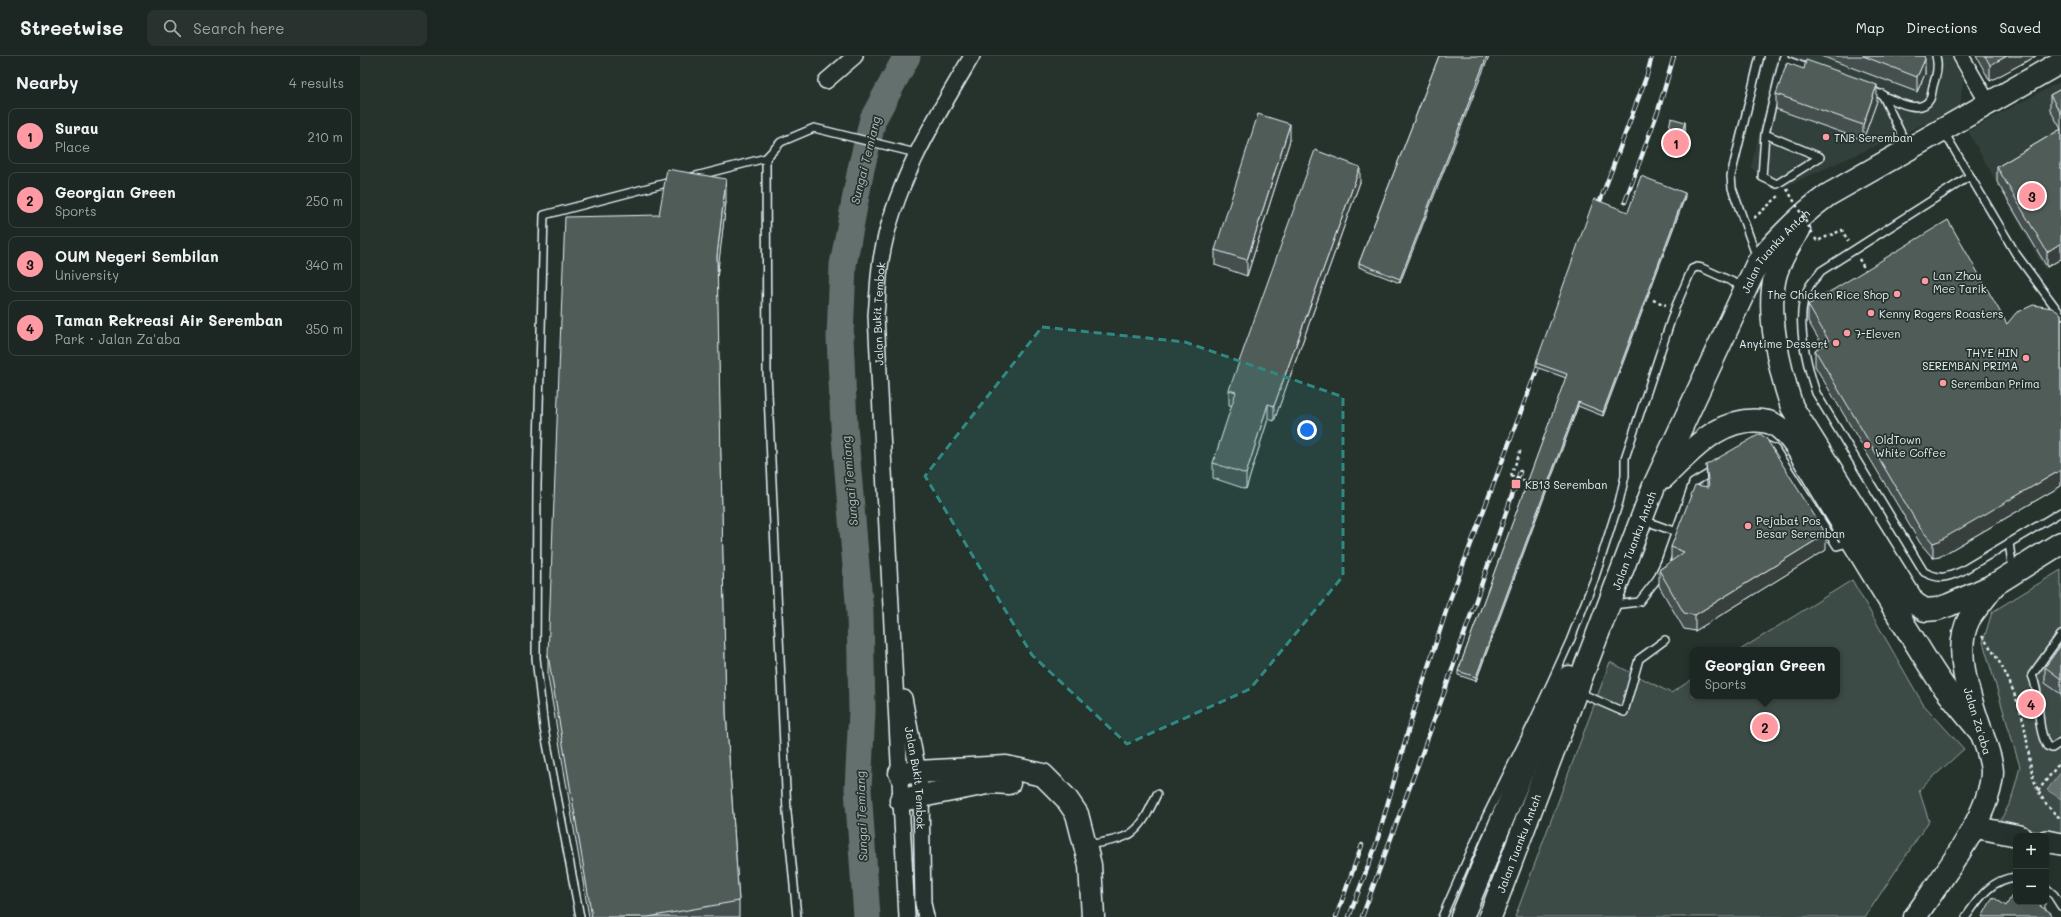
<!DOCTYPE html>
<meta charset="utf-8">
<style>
body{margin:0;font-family:Mali,sans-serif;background:#29322f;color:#f1f3f6}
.controls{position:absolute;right:12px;bottom:12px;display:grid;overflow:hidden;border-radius:8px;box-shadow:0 4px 16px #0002}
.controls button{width:36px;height:36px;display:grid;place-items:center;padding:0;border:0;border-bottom:1px solid #3a4340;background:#1c2622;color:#f1f3f6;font:20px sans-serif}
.you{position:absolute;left:947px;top:374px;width:14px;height:14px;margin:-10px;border:3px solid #fff;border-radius:50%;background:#1a73e8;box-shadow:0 0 0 6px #1a73e833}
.badge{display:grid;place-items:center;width:26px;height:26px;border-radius:50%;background:#ff9aa2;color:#111;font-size:13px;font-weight:700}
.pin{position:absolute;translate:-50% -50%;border:2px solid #fff;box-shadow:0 1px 4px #0006}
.popup{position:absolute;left:1330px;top:591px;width:150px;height:52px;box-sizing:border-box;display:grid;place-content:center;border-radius:8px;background:#1c2622;filter:drop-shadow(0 1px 3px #0005);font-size:13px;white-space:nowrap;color:#a0a5a5}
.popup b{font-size:15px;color:#f1f3f6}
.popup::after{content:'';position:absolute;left:50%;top:100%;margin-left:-8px;border:8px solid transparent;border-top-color:#1c2622}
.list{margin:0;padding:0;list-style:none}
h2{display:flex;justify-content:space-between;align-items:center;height:52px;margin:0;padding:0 16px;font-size:17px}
h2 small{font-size:13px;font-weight:400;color:#a0a5a5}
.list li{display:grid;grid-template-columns:26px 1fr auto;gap:12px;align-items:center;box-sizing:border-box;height:56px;margin:0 8px 8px;padding:0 8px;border:1px solid #3a4340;border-radius:8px}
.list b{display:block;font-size:15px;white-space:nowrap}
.list p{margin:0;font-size:13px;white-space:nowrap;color:#a0a5a5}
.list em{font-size:13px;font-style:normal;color:#a0a5a5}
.icon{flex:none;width:22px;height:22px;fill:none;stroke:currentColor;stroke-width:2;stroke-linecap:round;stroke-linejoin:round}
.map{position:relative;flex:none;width:1701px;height:861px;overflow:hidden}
header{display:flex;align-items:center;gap:24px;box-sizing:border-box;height:56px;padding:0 20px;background:#1c2622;border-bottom:1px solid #3a4340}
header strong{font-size:19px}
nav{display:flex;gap:22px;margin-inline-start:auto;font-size:14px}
.search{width:280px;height:36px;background:#29322f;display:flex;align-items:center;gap:10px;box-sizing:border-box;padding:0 14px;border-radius:8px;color:#a0a5a5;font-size:15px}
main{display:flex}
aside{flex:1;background:#1c2622}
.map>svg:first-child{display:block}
</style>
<header>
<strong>Streetwise</strong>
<div class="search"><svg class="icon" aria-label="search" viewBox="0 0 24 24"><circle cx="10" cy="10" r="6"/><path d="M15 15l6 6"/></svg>Search here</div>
<nav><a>Map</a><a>Directions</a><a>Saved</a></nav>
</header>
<main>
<aside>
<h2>Nearby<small>4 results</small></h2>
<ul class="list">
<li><span class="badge">1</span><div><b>Surau</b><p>Place</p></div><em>210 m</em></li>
<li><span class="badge">2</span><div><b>Georgian Green</b><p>Sports</p></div><em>250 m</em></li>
<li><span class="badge">3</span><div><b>OUM Negeri Sembilan</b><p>University</p></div><em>340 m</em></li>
<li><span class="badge">4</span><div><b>Taman Rekreasi Air Seremban</b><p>Park · Jalan Za'aba</p></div><em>350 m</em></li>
</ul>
</aside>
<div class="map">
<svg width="1701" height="861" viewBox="0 0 1701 861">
<rect width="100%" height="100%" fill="#26332d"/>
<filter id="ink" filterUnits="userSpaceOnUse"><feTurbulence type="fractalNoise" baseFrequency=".025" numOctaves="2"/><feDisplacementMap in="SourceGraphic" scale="8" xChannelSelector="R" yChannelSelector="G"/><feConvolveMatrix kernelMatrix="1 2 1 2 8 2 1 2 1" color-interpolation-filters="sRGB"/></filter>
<g filter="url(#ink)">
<!-- built -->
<g fill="#333f3a">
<path d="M1417,0H1590L1603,24L1600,52L1415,135L1391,111Z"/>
<path d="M1701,25V204L1685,214L1608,75Z"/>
</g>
<!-- green -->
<g fill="#3e4b47" stroke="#939ea0">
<path d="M1701,514V779L1638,769L1651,745L1660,711L1623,586L1632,556Z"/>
<path d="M1492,524L1563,648L1604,693L1559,734L1569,765L1505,861H1155L1250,606L1311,637L1333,623V640H1477V594H1380Z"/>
</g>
<!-- water -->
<path fill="#636f6d" stroke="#98a3a5" d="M1701,716V743L1687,734Z"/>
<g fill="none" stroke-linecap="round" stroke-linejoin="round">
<!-- river -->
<path stroke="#636f6d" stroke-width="27" d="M507,861L498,733L502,655L500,557L484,369L480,281L483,209L501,113L513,63L547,0"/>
<!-- lane casing -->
<g stroke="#e8f1f8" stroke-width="10">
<g id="lane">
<path d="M1423,3L1453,14"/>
<path d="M1508,33C1524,38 1559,63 1570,43C1572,39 1572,34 1573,30C1576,20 1579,11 1576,0"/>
<path d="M1522,38L1548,92"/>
<path d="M1584,76L1656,198L1701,259"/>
<path d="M1405,78L1460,101L1417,128L1402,121L1405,78L1424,0"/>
<path d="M406,102L407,316L427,756L437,861"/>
<path d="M1610,120L1461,215C1458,220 1453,224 1450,229C1432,257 1447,309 1456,337L1564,516C1580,524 1586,522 1602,515L1701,456"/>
<path d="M332,121L406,102L421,86L454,72L556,97"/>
<path d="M1397,202L1372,132L1371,120L1400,0"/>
<path d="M1404,388L1415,393L1477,490L1491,486"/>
<path d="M1283,464L1316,476"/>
<path d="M1649,487L1653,514"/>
<path d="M1253,549L1279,546L1297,523L1305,506L1333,427L1353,415"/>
<path d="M1701,579L1672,619C1682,641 1675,669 1687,690L1692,692L1701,686"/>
<path d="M1218,636L1264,656L1279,603L1305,584"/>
<path d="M726,789C739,787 765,784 774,775C785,766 791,750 797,738"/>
<path d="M1686,832L1694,839L1701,850"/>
<path d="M220,861L184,672L176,602L177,429L184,159L314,125"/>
<path d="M1082,861L1126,761L1173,666L1210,585L1234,524L1259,446L1265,420V402L1315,252L1332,213L1337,211L1342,212L1384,231"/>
<path d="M1606,861C1619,842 1631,823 1656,821"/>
</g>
</g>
<!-- street casing -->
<g stroke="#e8f1f8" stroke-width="18">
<g id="street">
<path d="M1601,0L1628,47"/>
<path d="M466,25L495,0"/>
<path id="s1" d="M544,642L558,716L561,740L563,847L566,861"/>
<path id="s2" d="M547,861L516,259C518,241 518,222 521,204C533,130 574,64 612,0"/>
</g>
</g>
<!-- secondary casing -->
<g stroke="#e8f1f8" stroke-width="24">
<g id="secondary">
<path d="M1614,771L1660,780"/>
<path d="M1686,785L1701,788"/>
</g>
</g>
<!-- highway casing -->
<g stroke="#e8f1f8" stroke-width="25">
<g id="highway">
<path d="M1439,174C1430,187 1421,202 1416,217C1405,255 1420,315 1432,351L1554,547L1565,554L1577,553L1589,549L1634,529L1701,487"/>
<path d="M1304,421C1332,394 1364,356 1408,366C1429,371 1446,408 1457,425C1486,474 1515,522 1545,570C1558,590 1570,612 1584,631C1596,647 1609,662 1622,678"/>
<path d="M540,717L646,711L683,719L706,742L717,758L730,809L733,861"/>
<path d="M541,744L632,726L649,727"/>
<path d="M1102,861L1168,701L1209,621"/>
<path id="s3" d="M1130,861L1294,430L1398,206C1419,181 1441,158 1468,139L1701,6"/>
<path d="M1555,861C1580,824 1632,759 1632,715C1631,702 1626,690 1622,678C1611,646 1592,595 1609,563C1616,551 1627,541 1634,529"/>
</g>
</g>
<!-- path -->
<g stroke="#e8f1f8" stroke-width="2.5" stroke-dasharray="3 3" stroke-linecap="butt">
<path d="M1394,162L1420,139"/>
<path d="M1455,182L1457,185L1482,174L1488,185"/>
<path d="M1499,203L1506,215"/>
<path d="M1293,244L1306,249"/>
<path d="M1151,420L1161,393"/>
<path d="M1622,580C1642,607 1652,628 1662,660C1673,701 1664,732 1701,763"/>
<path d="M1678,735L1701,705"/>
</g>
<!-- lane -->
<use href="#lane" stroke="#26332d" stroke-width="7"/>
<!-- street -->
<use href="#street" stroke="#26332d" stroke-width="15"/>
<!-- secondary -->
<use href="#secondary" stroke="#26332d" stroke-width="21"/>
<!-- highway -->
<use href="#highway" stroke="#26332d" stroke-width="22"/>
<!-- rail casing -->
<g stroke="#e8f1f8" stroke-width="4.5">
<g id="rail">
<path d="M1265,146L1298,55L1314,0"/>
<path d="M1236,156L1287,19L1292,0"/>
<path d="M976,861L1002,789"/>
<path d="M989,861L1016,789L1052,661L1089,546L1182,300"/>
<path d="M1002,861L1083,640L1160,416"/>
</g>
</g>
<!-- rail -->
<use href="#rail" stroke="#26332d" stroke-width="3" stroke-dasharray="9" stroke-linecap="butt"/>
<!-- path-bridge -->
<g stroke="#e8f1f8" stroke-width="2.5" stroke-dasharray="3 3" stroke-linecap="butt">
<path d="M1427,133L1453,178"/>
<path d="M1151,420L1169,427"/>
</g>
</g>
<!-- wall -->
<g fill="#454f4d" stroke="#e8f1f8">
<path d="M1079,0L1040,227L999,211V207Z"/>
<path d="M1461,0H1564L1565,18L1557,36Z"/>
<path d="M1616,0H1676L1630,25Z"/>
<path d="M1701,33V203L1687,211L1637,126V111L1701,73L1690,54V39Z"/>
<path d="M1416,38L1517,45L1503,84L1416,53Z"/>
<path d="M1325,66V82L1321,96L1308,92V76Z"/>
<path d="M930,84L887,220L855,209V194Z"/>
<path d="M1000,126L914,365L908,363L886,433L853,422V407L872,350L869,349V334Z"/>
<path d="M1325,141L1243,360L1218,350L1116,625L1098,619V615L1206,322L1176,311V307L1268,156Z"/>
<path d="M366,146L357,219L366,657L379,845V861H229L188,621V599Z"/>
<path d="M1448,249L1647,268L1701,258V430L1579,501L1573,502L1560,487L1455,310V294L1462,289L1448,265Z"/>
<path d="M1346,409L1466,494L1335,575L1324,573L1299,530V514L1311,505V491L1347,431Z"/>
<path d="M1701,589V638L1685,627V611Z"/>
</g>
<!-- shaded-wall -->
<g fill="#38403e" stroke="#e8f1f8">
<path d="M1127,0H1129L1040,227V223Z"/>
<path d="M1647,0H1676L1630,25V9Z"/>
<path d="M1565,3V18L1557,36V21Z"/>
<path d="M1517,29V45L1503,84V69Z"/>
<path d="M1325,66V82L1321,96V80Z"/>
<path d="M930,68V84L887,220V204Z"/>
<path d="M1000,111V126L914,365V350Z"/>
<path d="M366,123V146L357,223V200Z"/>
<path d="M1325,137V141L1243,360V356Z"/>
<path d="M1701,187V203L1687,211V196Z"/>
<path d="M1218,346V350L1116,625V621Z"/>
<path d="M908,348V363L886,433V418Z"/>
<path d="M1701,414V430L1579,501L1573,502V487Z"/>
<path d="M1466,478V494L1335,575V559Z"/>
<path d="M1682,846H1685V855L1680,850Z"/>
</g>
<!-- building -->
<g fill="#505c59" stroke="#e8f1f8">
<path d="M1079,0H1127L1040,223L999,207Z"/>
<path d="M1503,0H1564L1565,3L1557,21Z"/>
<path d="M1625,0H1647L1630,9Z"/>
<path d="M1446,4L1517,29L1503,69L1416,38L1427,7L1444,13Z"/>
<path d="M1701,33V58L1690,39Z"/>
<path d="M898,58L930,68L887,204L855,194Z"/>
<path d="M1311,62L1325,66L1321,80L1308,76Z"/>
<path d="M1701,73V187L1687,196L1637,111Z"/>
<path d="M955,94L1000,111L914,350L908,348L886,418L853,407L876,336L869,334Z"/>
<path d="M307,113L366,123L357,200L366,657L379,845L288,861H232L188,599L205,161L299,159Z"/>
<path d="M1281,120L1325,137L1243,356L1218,346L1116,621L1098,615L1207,318L1176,307L1234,143L1268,156Z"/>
<path d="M1588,164L1647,268L1656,257L1673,249L1692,252L1701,258V414L1579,485L1573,487L1560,472L1455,294L1469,285L1448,249Z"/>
<path d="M1400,378L1406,382L1466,478L1335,559L1324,557L1299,514L1324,496L1311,491L1335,429L1349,431L1346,409Z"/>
<path d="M1701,589V623L1685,611Z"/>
<path d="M1656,832V846H1682L1680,850L1690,856L1693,861H1622L1633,841L1646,850Z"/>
</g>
</g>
<!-- marked area -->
<path fill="#308883" fill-opacity="0.2" stroke="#308883" stroke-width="3" stroke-dasharray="8 5" stroke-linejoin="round" d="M682,271L825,286L983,341V520L890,633L767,688L672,599L565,420Z"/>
<!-- markers -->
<g fill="#ff9aa2" stroke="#26332d" stroke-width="1.5">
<circle cx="1466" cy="81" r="4"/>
<circle cx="1565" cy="225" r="4"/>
<circle cx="1537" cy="238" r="4"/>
<circle cx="1511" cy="257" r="4"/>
<circle cx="1487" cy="277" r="4"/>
<circle cx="1476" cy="287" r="4"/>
<circle cx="1666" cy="302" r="4"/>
<circle cx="1583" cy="327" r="4"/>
<circle cx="1507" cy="389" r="4"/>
<rect x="1151" y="423" width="10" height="10" rx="2"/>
<circle cx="1388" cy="470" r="4"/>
</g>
<g text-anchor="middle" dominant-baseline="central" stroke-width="3.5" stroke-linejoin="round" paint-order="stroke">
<!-- poi labels -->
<g font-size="11" fill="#e8f1f8" stroke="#26332d" text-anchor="start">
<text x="1474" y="81">TNB Seremban</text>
<text x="1573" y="219">Lan Zhou<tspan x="1573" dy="13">Mee Tarik</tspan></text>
<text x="1529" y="238" text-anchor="end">The Chicken Rice Shop</text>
<text x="1519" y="257">Kenny Rogers Roasters</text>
<text x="1495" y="277">7-Eleven</text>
<text x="1468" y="287" text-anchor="end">Anytime Dessert</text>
<text x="1658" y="296" text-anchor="end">THYE HIN<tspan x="1658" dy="13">SEREMBAN PRIMA</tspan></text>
<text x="1591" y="327">Seremban Prima</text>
<text x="1515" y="383">OldTown<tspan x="1515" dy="13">White Coffee</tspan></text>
<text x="1165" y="428">KB13 Seremban</text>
<text x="1396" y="464">Pejabat Pos<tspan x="1396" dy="13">Besar Seremban</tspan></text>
</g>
<!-- street labels -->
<g font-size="11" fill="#e8f1f8" stroke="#26332d">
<text stroke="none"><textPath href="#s3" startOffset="727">Jalan Tuanku Antah</textPath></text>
<text stroke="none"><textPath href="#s2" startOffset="604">Jalan Bukit Tembok</textPath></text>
<text stroke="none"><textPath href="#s3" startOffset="403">Jalan Tuanku Antah</textPath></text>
<text transform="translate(1618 665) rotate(73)">Jalan Za'aba</text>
<text stroke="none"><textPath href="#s1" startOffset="81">Jalan Bukit Tembok</textPath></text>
<text stroke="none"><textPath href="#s3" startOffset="79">Jalan Tuanku Antah</textPath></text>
</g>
<!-- water labels -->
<g font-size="12" font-style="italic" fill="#b3bdc0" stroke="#26332d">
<text transform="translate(505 104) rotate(-76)">Sungai Temiang</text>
<text transform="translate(489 425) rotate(-95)">Sungai Temiang</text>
<text transform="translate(501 760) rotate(-92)">Sungai Temiang</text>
</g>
</g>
</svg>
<div class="controls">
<button>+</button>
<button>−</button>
</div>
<div class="you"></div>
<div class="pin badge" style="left:1316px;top:87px">1</div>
<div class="pin badge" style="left:1405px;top:671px">2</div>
<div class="popup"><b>Georgian Green</b>Sports</div>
<div class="pin badge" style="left:1672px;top:140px">3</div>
<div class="pin badge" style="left:1671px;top:648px">4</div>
</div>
</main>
